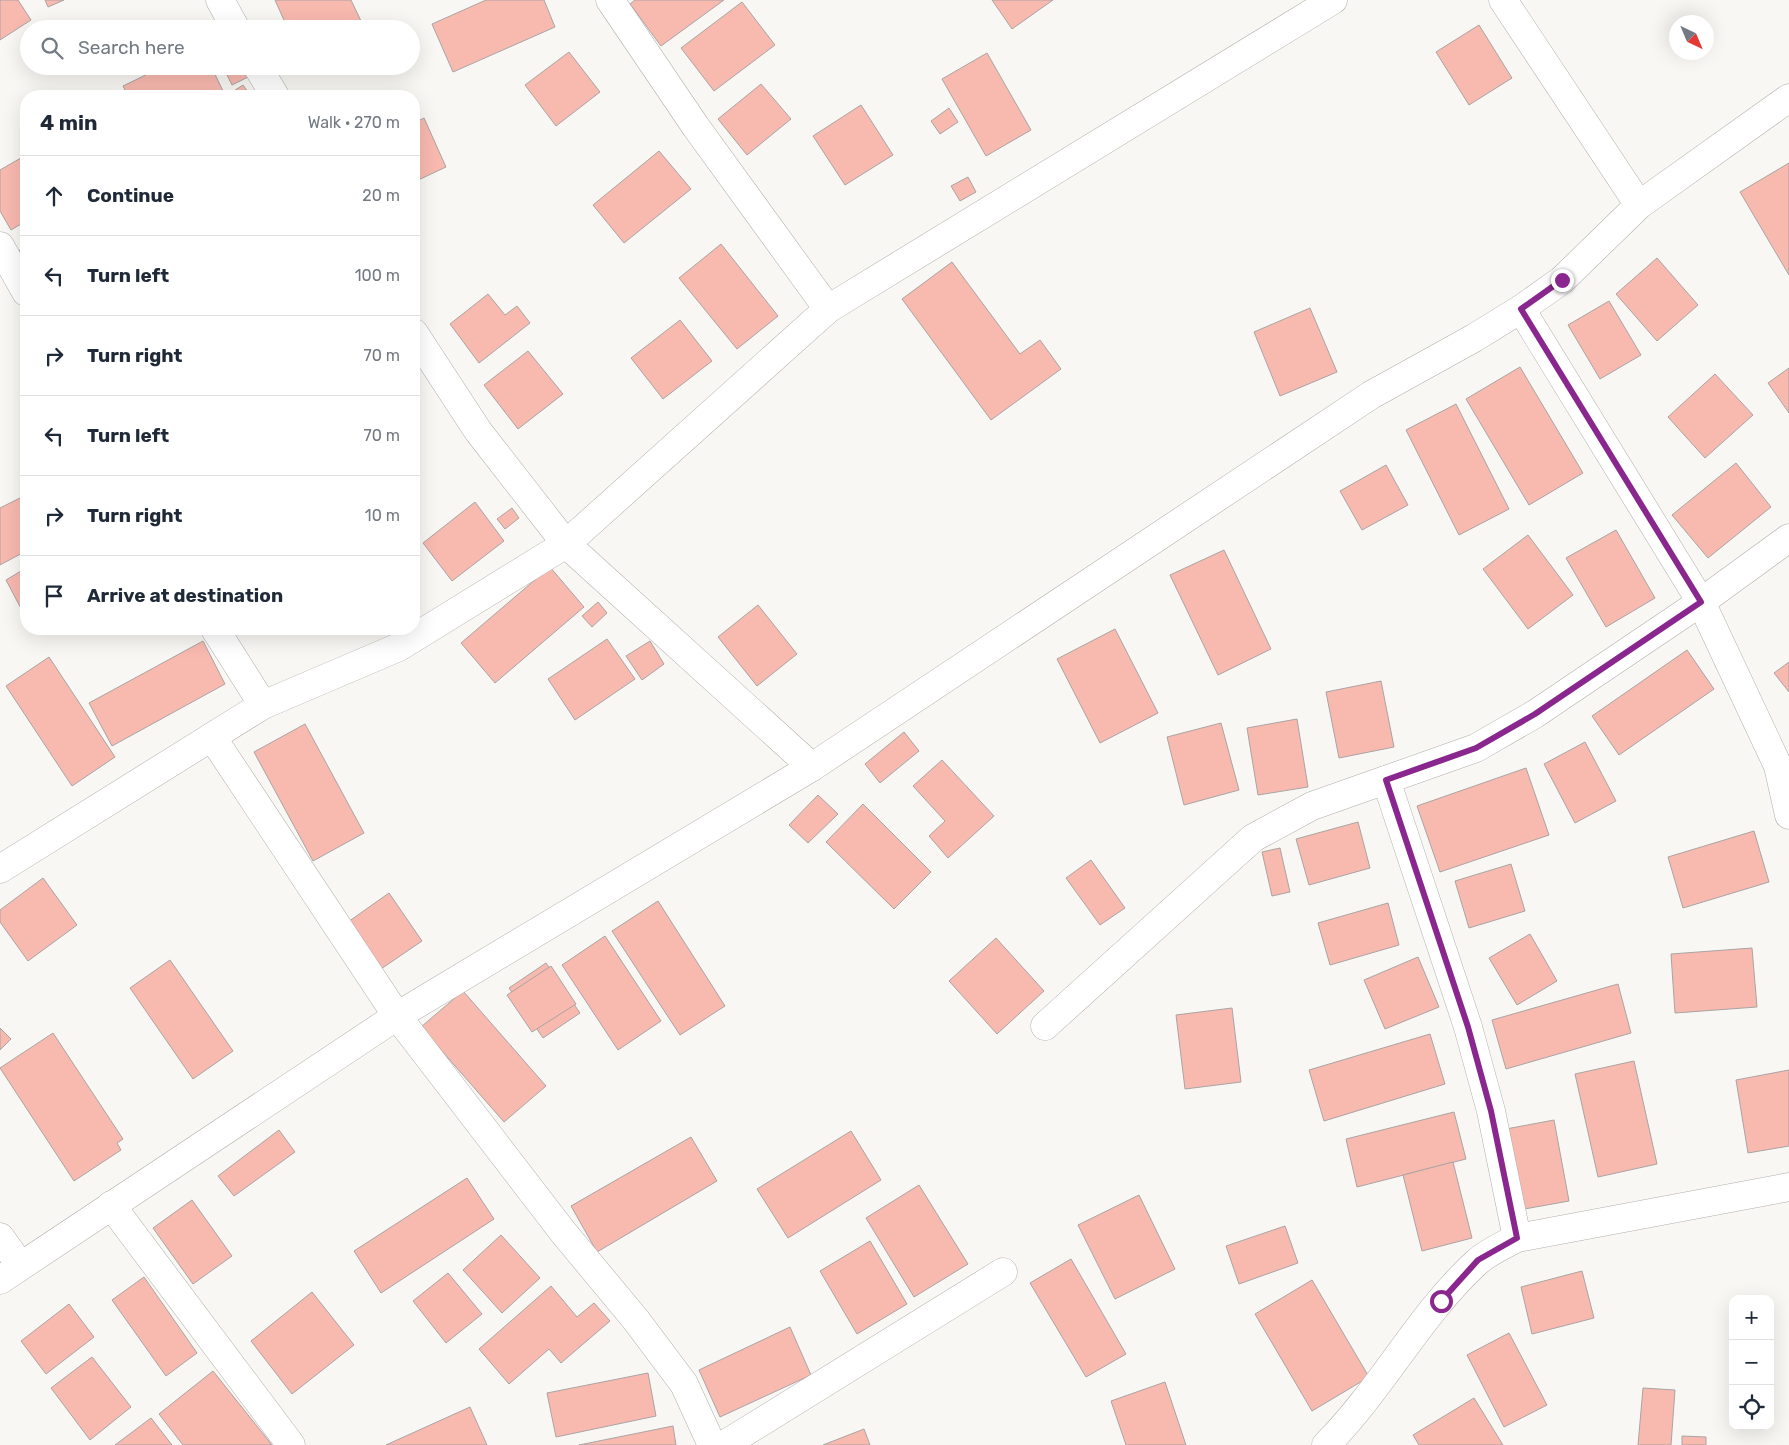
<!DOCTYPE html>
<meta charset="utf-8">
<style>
body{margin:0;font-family:Rubik,sans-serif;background:#f6f6f7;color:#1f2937}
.controls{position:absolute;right:15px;bottom:15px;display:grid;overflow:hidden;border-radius:10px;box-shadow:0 5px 20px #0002}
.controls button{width:45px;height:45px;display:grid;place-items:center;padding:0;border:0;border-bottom:1px solid #e0e1e3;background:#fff;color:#1f2937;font:25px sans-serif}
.compass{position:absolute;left:1669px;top:15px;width:45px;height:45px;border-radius:50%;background:#fff;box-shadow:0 5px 20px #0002;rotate:136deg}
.stop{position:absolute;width:15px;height:15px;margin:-11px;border:4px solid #8a278f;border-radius:50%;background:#fff}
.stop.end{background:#8a278f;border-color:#fff;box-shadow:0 1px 5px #0008}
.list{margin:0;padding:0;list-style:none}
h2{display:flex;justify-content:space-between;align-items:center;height:65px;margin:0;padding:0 20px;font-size:21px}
h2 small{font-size:16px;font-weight:400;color:#747a83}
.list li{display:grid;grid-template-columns:32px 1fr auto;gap:15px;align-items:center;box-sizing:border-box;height:80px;padding:0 20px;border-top:1px solid #e0e1e3}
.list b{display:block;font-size:19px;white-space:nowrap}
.list em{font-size:16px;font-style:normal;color:#747a83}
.icon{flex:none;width:28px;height:28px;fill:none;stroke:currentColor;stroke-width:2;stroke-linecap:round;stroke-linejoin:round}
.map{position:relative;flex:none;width:1789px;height:1445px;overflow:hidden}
.search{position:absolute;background:#fff;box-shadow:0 5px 20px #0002;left:20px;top:20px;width:400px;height:55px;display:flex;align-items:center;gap:12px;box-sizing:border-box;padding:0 18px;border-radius:28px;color:#747a83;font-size:19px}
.panel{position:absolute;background:#fff;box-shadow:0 5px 20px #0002;left:20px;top:90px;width:400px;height:545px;border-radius:20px}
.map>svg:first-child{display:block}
</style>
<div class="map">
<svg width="1789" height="1445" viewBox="0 0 1789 1445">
<rect width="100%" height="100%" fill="#f9f7f3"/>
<!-- building -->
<g fill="#f8b9af" stroke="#a9a4a4">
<path d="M0,0H18L31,20L0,40Z"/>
<path d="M45,0H64L48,7Z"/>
<path d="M275,0H351L361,21L345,29H288Z"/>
<path d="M486,0H544L555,27L453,72L432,24Z"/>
<path d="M635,0H724L661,46L630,4Z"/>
<path d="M992,0H1053L1012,29Z"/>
<path d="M742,2L775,45L714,91L681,48Z"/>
<path d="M1479,25L1512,78L1469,105L1436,52Z"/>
<path d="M569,52L600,92L556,126L525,85Z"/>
<path d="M987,53L1031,130L986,156L942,79Z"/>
<path d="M164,66H211L224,93L218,96H128L123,86Z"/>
<path d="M239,66H247L252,75L232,85L226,73Z"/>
<path d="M761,84L791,119L747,155L718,119Z"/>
<path d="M243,85L251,96H226Z"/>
<path d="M861,105L893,155L845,185L813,136Z"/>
<path d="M949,108L958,122L940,134L931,121Z"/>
<path d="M424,118L446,167L414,182V123Z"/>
<path d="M659,151L691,189L624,243L593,205Z"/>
<path d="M26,155V221L11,230L0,211V170Z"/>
<path d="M1789,163V275L1740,192Z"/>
<path d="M968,177L976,192L960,201L951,186Z"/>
<path d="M721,244L778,316L737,349L679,278Z"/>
<path d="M26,247V266L18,251Z"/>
<path d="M1657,258L1698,305L1657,341L1616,294Z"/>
<path d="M952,262L1020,354L1040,340L1061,369L991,420L902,299Z"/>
<path d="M488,294L505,315L517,306L530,323L479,363L450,324Z"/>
<path d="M1609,301L1641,355L1600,379L1568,325Z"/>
<path d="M1310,308L1337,372L1280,396L1254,332Z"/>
<path d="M680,320L712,361L663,399L631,358Z"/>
<path d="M528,351L563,394L518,429L484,385Z"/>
<path d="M1520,367L1583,473L1529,505L1466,399Z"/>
<path d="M1789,368V413L1768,383Z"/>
<path d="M1715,374L1753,415L1705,458L1668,417Z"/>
<path d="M1456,404L1509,509L1459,535L1406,430Z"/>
<path d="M1736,463L1771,507L1708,558L1672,515Z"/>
<path d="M1386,465L1408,505L1362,530L1340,491Z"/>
<path d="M26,495V551L0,565V508Z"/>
<path d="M475,502L504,541L452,581L423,543Z"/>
<path d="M512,508L519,518L505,529L497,519Z"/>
<path d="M1616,530L1655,598L1606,627L1566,558Z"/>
<path d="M1528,535L1573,595L1528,629L1483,569Z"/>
<path d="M1224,550L1271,649L1218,675L1170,575Z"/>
<path d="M550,567L584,607L495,683L461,643Z"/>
<path d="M26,568V618L6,580Z"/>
<path d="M598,602L607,613L592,627L582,616Z"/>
<path d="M758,605L797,654L757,686L718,637Z"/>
<path d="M1115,629L1158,713L1100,743L1057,659Z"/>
<path d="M607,639L635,679L575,720L548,679Z"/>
<path d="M203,641L225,684L112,746L89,703Z"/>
<path d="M650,641L664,664L642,680L626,656Z"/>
<path d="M1687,650L1714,689L1619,755L1592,716Z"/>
<path d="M49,657L115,757L72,786L6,686Z"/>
<path d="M1789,662V692L1774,673Z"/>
<path d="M1381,681L1394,747L1339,758L1326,692Z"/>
<path d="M1297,719L1308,787L1258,795L1247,728Z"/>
<path d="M1221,723L1239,790L1184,805L1167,737Z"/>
<path d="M305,724L364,833L313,861L254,752Z"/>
<path d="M904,732L919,751L880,783L865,764Z"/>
<path d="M1585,742L1616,801L1575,823L1544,764Z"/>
<path d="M942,760L994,816L948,858L929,836L945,821L913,786Z"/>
<path d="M1526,768L1549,835L1440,872L1417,806Z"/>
<path d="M818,795L838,814L808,843L789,825Z"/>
<path d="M863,804L931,872L894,909L826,842Z"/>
<path d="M1358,822L1370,868L1309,885L1296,839Z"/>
<path d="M1754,831L1769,882L1683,908L1668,857Z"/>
<path d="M1280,848L1290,892L1272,896L1262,852Z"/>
<path d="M1091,860L1125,908L1100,925L1066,878Z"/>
<path d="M1511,864L1525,911L1469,928L1455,881Z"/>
<path d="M43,878L77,925L28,961L0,922V910Z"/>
<path d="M389,893L422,941L381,969L348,922Z"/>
<path d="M658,901L725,1006L680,1035L612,931Z"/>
<path d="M1388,903L1399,945L1330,965L1318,923Z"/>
<path d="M1530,934L1557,981L1517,1005L1489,958Z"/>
<path d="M605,936L661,1021L618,1050L562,965Z"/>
<path d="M996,938L1044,991L997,1034L949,981Z"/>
<path d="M1752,948L1757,1007L1675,1013L1671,954Z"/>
<path d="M1418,957L1439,1007L1385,1029L1364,980Z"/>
<path d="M170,960L233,1051L193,1079L130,988Z"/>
<path d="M546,963L580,1013L543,1038L509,988Z"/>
<path d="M551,966L576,1004L532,1032L507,995Z"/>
<path d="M1618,984L1631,1033L1506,1069L1492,1020Z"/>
<path d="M463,991L546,1086L504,1122L421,1027Z"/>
<path d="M1232,1008L1241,1082L1185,1089L1176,1015Z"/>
<path d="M0,1028L11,1039L0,1050Z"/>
<path d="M53,1033L123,1139L117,1143L121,1150L74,1181L0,1068Z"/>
<path d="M1430,1034L1445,1084L1324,1121L1309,1070Z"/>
<path d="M1634,1061L1657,1164L1598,1177L1575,1074Z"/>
<path d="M1789,1070V1146L1748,1153L1736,1080Z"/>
<path d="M1454,1112L1466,1159L1357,1187L1346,1139Z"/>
<path d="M1554,1120L1569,1201L1519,1210L1506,1129Z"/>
<path d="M279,1130L295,1152L234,1196L218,1176Z"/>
<path d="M851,1131L881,1180L788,1238L757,1189Z"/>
<path d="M691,1137L717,1181L597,1252L571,1206Z"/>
<path d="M1453,1162L1472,1238L1422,1251L1403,1175Z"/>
<path d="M467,1178L494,1219L381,1293L354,1251Z"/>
<path d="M919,1185L968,1264L914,1297L866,1218Z"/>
<path d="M1139,1195L1175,1269L1115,1299L1078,1225Z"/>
<path d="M192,1200L232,1256L193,1284L153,1228Z"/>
<path d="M1285,1226L1298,1263L1239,1284L1226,1246Z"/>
<path d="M501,1235L540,1278L502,1313L463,1270Z"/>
<path d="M870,1241L907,1304L857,1334L820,1271Z"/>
<path d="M1071,1259L1126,1354L1086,1377L1030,1283Z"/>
<path d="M1582,1271L1594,1318L1532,1334L1521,1287Z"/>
<path d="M448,1273L482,1314L446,1343L413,1301Z"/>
<path d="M144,1277L197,1353L166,1376L112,1300Z"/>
<path d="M1312,1280L1369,1377L1312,1411L1255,1314Z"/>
<path d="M551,1286L577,1317L594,1303L610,1321L561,1363L549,1349L509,1384L479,1349Z"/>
<path d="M312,1292L354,1345L292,1394L251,1341Z"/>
<path d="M69,1304L94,1337L46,1374L21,1341Z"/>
<path d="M790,1327L811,1375L720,1417L699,1370Z"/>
<path d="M1509,1333L1547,1405L1504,1427L1467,1355Z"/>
<path d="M92,1357L131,1407L90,1440L51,1388Z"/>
<path d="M213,1371L272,1445H183L159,1414Z"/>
<path d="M648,1373L656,1416L556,1437L547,1393Z"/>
<path d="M1165,1382L1186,1445H1126L1111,1401Z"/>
<path d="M1643,1388L1675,1390L1671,1445H1638Z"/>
<path d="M1474,1398L1503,1445H1419L1413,1435Z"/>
<path d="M470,1407L487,1445H386Z"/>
<path d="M151,1418L172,1445H115Z"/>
<path d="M673,1426L676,1445H579Z"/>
<path d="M864,1429L870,1445H823Z"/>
<path d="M1682,1436L1706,1437V1445H1682Z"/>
</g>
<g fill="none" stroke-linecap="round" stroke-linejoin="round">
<!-- minor casing -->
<g stroke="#b1aeab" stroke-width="29">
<g id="minor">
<path d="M220,0L236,29"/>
<path d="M610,0L696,127L828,309"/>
<path d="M1503,0L1639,205"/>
<path d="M257,66L275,96"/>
<path d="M0,246L26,292"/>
<path d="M1521,309L1701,602L1778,766L1789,815"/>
<path d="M414,333L478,431L566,544L812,767"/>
<path d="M215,629L263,705"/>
<path d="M212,737L397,1016L563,1232L636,1320L684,1384L712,1445"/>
<path d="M1386,780L1468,1027L1491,1111L1517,1238"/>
<path d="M0,869L263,705L399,647L566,544L828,309L1333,0"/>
<path d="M1045,1026L1253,838L1312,806L1476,748L1535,714L1701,602L1789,538"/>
<path d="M111,1205L291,1445"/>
<path d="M0,1237L20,1265"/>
<path d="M0,1280L397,1016L812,767L1371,395L1474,338L1521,309L1562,280L1639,205L1789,98"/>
<path d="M724,1445L1003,1272"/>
<path d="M1326,1445C1382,1389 1419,1315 1477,1262C1488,1252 1504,1245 1517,1238L1789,1187"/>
</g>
</g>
<!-- minor -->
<use href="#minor" stroke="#fff" stroke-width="28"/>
</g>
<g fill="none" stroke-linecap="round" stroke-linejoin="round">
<!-- route -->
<path stroke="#8a278f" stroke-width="6" d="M1441,1301L1478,1260L1517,1238L1491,1111L1468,1027L1386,780L1476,748L1535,714L1701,602L1521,309L1562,280"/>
</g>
</svg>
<div class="controls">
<button>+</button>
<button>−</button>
<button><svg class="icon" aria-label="locate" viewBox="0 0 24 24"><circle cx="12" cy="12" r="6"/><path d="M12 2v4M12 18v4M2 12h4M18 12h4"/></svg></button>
</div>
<svg class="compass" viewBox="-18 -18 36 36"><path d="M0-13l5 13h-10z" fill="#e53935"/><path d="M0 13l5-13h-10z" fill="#747a83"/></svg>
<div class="stop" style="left:1441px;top:1301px"></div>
<div class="stop end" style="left:1562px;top:280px"></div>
<div class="search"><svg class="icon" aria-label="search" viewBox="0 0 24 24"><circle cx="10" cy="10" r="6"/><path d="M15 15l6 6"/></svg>Search here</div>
<section class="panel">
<h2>4 min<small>Walk · 270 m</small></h2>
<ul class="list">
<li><svg class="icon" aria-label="ahead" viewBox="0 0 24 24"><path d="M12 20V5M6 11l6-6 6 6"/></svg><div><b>Continue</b></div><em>20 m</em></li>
<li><svg class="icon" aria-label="left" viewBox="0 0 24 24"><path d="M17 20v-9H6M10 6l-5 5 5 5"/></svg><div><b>Turn left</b></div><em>100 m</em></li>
<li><svg class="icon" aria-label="right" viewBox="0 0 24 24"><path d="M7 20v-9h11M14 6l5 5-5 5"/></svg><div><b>Turn right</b></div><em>70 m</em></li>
<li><svg class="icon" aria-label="left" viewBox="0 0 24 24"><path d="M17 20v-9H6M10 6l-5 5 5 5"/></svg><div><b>Turn left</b></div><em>70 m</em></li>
<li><svg class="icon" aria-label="right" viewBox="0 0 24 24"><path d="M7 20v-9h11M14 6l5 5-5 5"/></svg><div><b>Turn right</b></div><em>10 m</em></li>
<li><svg class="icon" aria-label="arrive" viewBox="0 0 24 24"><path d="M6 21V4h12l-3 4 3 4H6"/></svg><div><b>Arrive at destination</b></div></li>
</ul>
</section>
</div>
